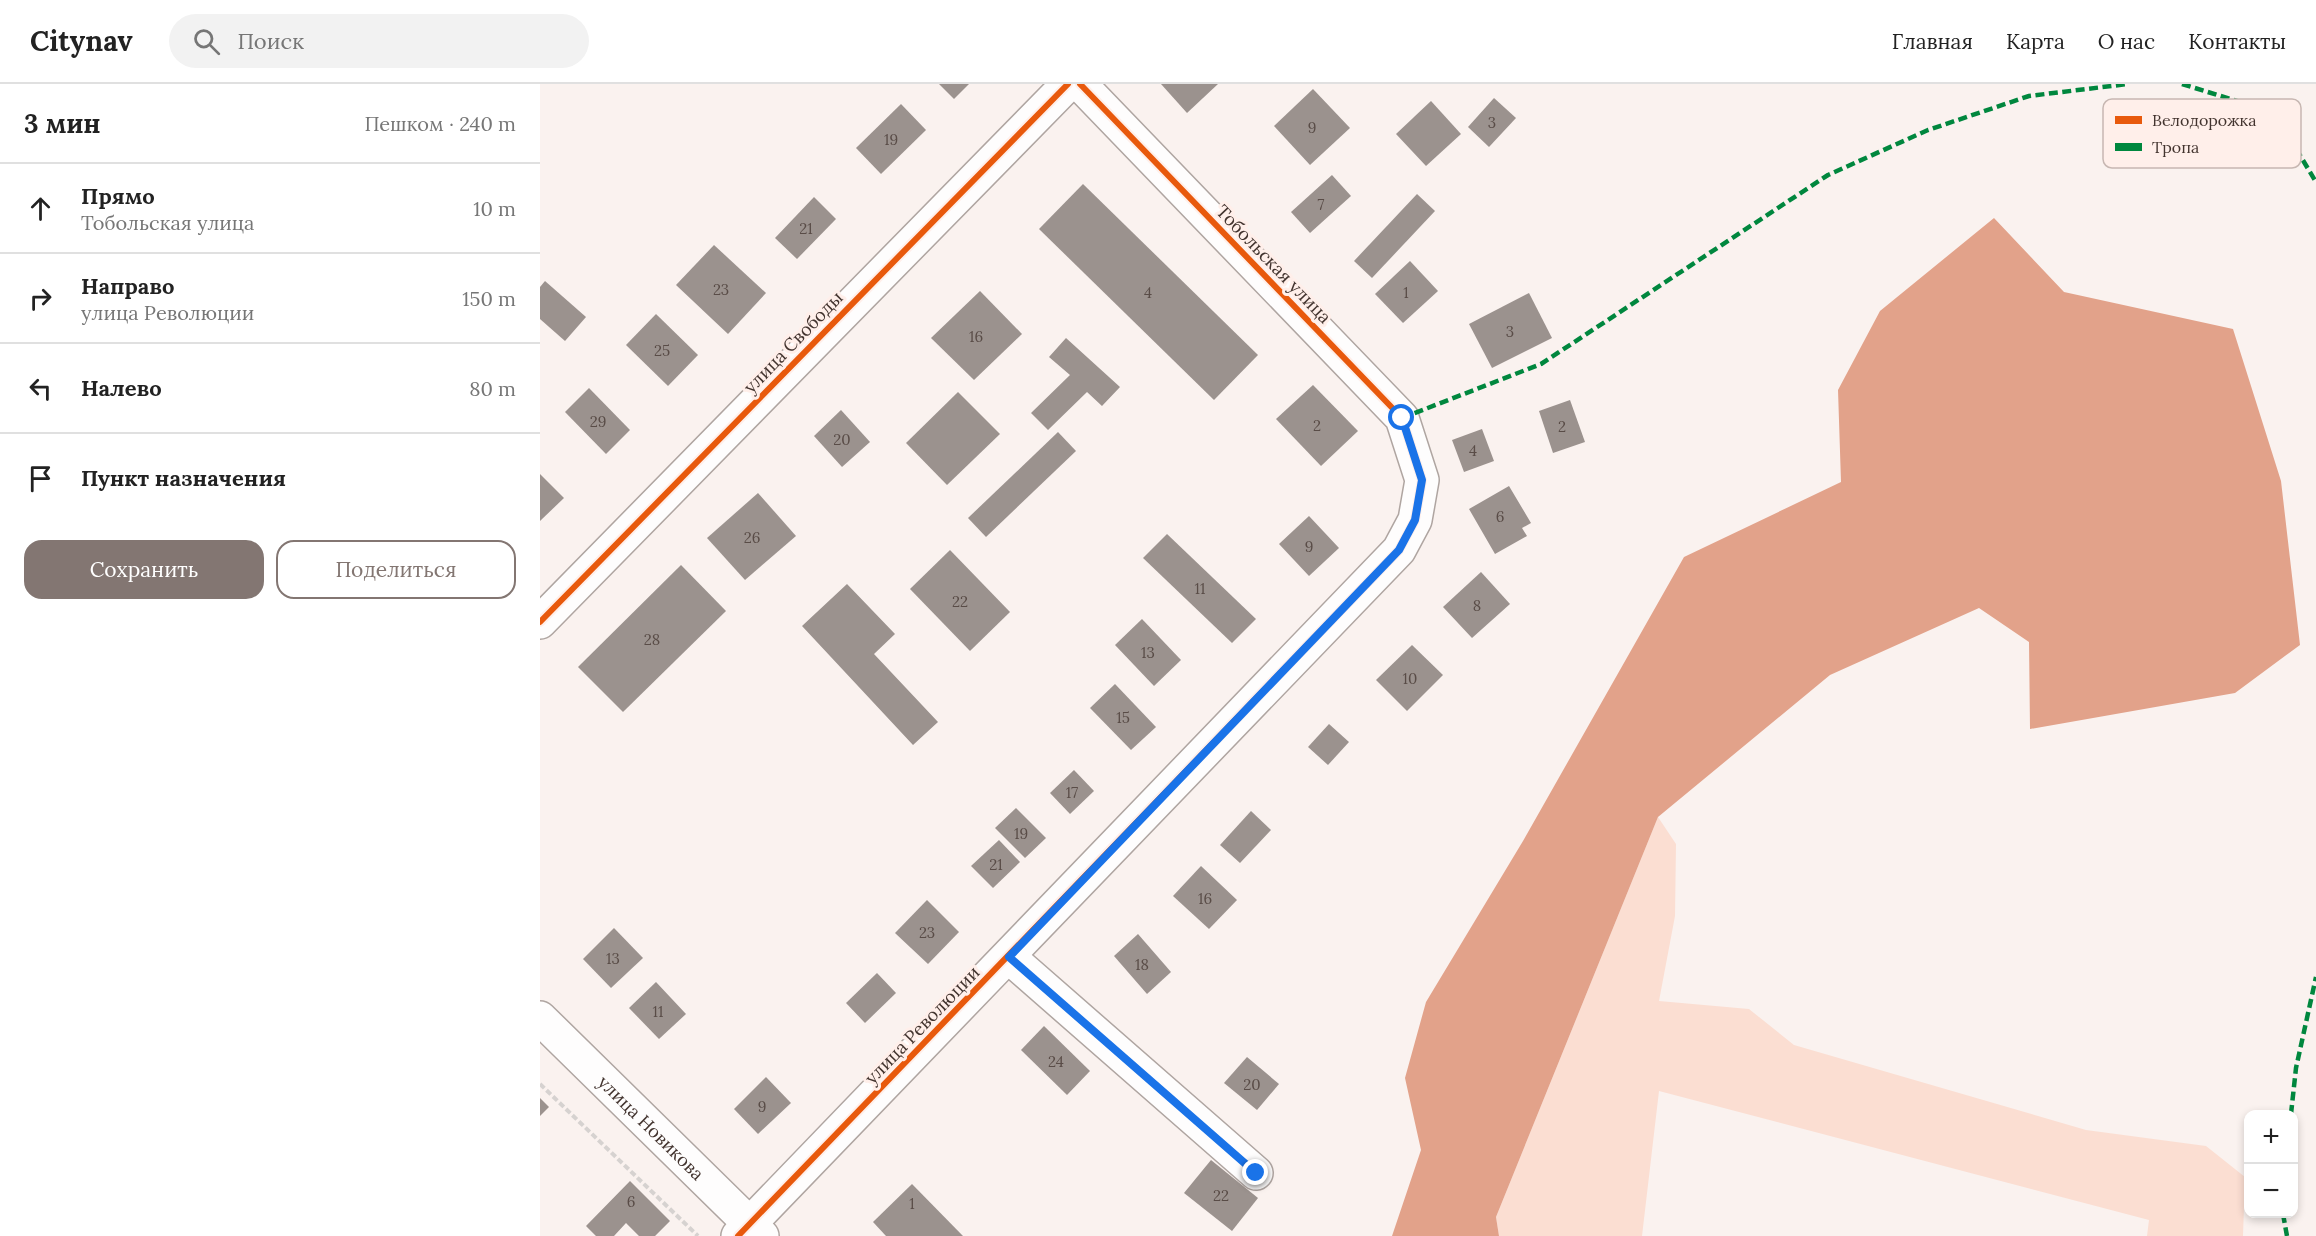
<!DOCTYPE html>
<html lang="ru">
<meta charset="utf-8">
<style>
body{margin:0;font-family:Lora,serif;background:#f2f2f2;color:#222}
.controls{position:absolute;right:18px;bottom:18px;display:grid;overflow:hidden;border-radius:12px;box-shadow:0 3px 9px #0003}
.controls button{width:54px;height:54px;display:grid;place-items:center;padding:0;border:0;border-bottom:2px solid #e0e0e0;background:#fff;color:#222;font:30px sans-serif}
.stop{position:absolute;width:18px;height:18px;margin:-14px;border:4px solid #1a73e8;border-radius:50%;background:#fff}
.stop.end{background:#1a73e8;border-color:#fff;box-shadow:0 2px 6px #0008}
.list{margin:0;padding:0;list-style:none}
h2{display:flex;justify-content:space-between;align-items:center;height:78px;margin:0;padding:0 24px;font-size:26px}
h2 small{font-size:20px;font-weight:400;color:#767676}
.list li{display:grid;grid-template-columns:39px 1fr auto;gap:18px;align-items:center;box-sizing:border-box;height:90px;padding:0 24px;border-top:2px solid #e0e0e0}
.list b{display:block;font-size:22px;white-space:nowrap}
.list p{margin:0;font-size:20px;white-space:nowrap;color:#767676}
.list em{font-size:20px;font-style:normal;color:#767676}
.actions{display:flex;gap:12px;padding:18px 24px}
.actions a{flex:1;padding:14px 0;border:2px solid #837672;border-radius:18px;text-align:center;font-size:21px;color:#837672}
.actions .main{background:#837672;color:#fff}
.icon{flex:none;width:33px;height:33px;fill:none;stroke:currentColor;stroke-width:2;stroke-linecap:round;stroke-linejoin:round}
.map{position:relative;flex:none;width:1776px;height:1152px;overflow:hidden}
header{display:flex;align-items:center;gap:36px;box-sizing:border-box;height:84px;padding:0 30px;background:#fff;border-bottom:2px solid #e0e0e0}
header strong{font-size:28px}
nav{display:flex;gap:33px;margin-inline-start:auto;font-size:21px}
.search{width:420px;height:54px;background:#f2f2f2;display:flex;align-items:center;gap:15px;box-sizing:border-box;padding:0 21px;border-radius:33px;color:#767676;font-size:22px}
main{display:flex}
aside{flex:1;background:#fff}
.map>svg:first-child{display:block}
</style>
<header>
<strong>Citynav</strong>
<div class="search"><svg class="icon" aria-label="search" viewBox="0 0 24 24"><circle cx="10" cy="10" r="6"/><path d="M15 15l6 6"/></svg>Поиск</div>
<nav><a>Главная</a><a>Карта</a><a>О нас</a><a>Контакты</a></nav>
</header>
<main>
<aside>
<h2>3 мин<small>Пешком · 240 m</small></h2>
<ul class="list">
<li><svg class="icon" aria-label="ahead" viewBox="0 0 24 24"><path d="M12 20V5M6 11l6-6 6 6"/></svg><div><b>Прямо</b><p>Тобольская улица</p></div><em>10 m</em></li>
<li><svg class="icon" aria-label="right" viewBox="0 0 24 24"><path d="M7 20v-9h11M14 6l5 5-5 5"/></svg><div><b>Направо</b><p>улица Революции</p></div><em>150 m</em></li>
<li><svg class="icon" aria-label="left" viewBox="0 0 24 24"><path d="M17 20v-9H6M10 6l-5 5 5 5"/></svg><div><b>Налево</b></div><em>80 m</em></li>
<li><svg class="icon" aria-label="arrive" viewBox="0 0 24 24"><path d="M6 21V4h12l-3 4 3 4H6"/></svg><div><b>Пункт назначения</b></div></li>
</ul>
<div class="actions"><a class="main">Сохранить</a><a>Поделиться</a></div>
</aside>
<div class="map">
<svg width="1776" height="1152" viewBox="0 0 1776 1152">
<rect width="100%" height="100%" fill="#faf2ef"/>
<!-- green -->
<path fill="#fbded2" d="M1118,733L1136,760L1135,832L1119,917L1209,925L1254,961L1546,1046L1666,1062L1705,1093L1703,1152H1607L1609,1136L1119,1007L1102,1152H959L956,1133Z"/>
<!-- water -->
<path fill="#e2a28a" d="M1454,134L1524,208L1693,245L1741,397L1760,561L1695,609L1490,645L1489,558L1439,524L1290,591L1118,733L956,1133L959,1152H852L881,1066L865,994L886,918L983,757L1144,473L1301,398L1298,306L1340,227Z"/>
<!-- building -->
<g fill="#9b928e">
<path d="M399,0H429L414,15Z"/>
<path d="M621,0H678L647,29Z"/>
<path d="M773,5L810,44L770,81L734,42Z"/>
<path d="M954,14L976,34L949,63L928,43Z"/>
<path d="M891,17L921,50L886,82L856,50Z"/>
<path d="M361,20L386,46L341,90L316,64Z"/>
<path d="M792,91L811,112L770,149L751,128Z"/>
<path d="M543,100L718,271L674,316L499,145Z"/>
<path d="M877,110L895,127L832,194L814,177Z"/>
<path d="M274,113L296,135L257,175L235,154Z"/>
<path d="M174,161L226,209L188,250L136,201Z"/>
<path d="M870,177L898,207L863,239L835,210Z"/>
<path d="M5,197L46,233L25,257L0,235V203Z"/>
<path d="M440,207L482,250L434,296L391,254Z"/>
<path d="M989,209L1012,254L952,284L929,240Z"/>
<path d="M116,230L158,271L128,302L86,261Z"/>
<path d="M526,254L580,303L562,322L547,308L508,346L491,329L530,291L509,273Z"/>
<path d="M773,301L818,347L781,382L736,335Z"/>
<path d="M49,304L90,346L66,370L25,328Z"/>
<path d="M418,308L460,350L407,401L366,359Z"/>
<path d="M1030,316L1045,358L1013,369L999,327Z"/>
<path d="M301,326L330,358L302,383L274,352Z"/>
<path d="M942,345L954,377L924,388L912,356Z"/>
<path d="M518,348L536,367L446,453L428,434Z"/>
<path d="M0,390L24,414L0,437Z"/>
<path d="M969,402L991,439L982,444L987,452L955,470L929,425Z"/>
<path d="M218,409L256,452L205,496L167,454Z"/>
<path d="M769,432L799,464L769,492L739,460Z"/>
<path d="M627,450L716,535L692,559L603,474Z"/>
<path d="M410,466L470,528L430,567L370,505Z"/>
<path d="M141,481L186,527L83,628L38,583Z"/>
<path d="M941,488L970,520L932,554L903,523Z"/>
<path d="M307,500L355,550L334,570L398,638L373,661L262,542Z"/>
<path d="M602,535L641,576L614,602L575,561Z"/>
<path d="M872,561L903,591L867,627L836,596Z"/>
<path d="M575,600L616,643L591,666L550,624Z"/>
<path d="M789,640L809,658L788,681L768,663Z"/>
<path d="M534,686L554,707L530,730L510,709Z"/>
<path d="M476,724L506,754L485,774L455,744Z"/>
<path d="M711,727L731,746L700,779L680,761Z"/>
<path d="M459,756L480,778L453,804L431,782Z"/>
<path d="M661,782L697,816L669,845L633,812Z"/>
<path d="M387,816L419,848L388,880L355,849Z"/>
<path d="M74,844L103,874L71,904L43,875Z"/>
<path d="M598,850L631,888L607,910L574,872Z"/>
<path d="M337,889L356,909L325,939L306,919Z"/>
<path d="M116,898L146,930L119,955L89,924Z"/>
<path d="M504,942L550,987L527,1011L481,966Z"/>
<path d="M707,973L739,1000L717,1026L684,999Z"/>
<path d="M226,993L251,1019L218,1050L194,1025Z"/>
<path d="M0,1014L9,1023L0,1032Z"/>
<path d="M671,1076L718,1114L692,1147L644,1109Z"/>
<path d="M90,1097L130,1137L115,1152H99L86,1139L74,1152H56L46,1142Z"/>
<path d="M372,1100L423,1152H346L333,1138Z"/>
</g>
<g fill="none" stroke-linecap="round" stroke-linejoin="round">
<!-- minor casing -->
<g stroke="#afa5a1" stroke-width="36">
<g id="minor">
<path d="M0,538L528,0"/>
<path d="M469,873L716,1089"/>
<path id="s1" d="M0,934L222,1152"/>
<path d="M198,1152L859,466L875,436L882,396L862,334L540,0"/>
</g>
</g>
<!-- path -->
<path stroke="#d6d2d0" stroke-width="4" stroke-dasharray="6 3" stroke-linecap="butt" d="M0,1000L158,1152"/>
<!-- minor -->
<use href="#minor" stroke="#fefdfd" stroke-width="33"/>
<!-- quiet -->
<g stroke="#00873e" stroke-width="4.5" stroke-dasharray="9 4.5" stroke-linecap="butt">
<path d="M1642,0L1713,22L1755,63L1776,98"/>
<path d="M862,334L1001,280L1288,91L1388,46L1489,12L1588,0"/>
<path d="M1751,1030L1756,984L1776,893"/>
<path d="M1743,1130L1747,1152"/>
</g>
<!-- cycleway casing -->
<g stroke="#ffefea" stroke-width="10">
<g id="cycleway">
<path d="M0,538L528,0"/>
<path d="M198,1152L859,466L875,436L882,396L862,334L540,0"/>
</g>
</g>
<!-- cycleway -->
<use href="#cycleway" stroke="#e8590c" stroke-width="6"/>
</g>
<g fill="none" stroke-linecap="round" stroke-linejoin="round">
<!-- route -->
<path stroke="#1a73e8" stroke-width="8" d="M716,1089L469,873L859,466L875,436L882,396L862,334"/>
</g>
<g text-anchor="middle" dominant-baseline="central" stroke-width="6" stroke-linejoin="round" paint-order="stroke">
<!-- number labels -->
<g font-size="15" fill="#594c47">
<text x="952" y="38">3</text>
<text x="772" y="43">9</text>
<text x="351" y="55">19</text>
<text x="781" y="120">7</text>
<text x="266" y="144">21</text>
<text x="181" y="205">23</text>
<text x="608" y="208">4</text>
<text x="866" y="208">1</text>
<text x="970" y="247">3</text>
<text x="436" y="252">16</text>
<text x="122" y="266">25</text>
<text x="58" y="337">29</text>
<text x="777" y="341">2</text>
<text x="1022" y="342">2</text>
<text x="302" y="355">20</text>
<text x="933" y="366">4</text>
<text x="960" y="432">6</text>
<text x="212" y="453">26</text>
<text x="769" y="462">9</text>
<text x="660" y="504">11</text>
<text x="420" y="517">22</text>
<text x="937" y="521">8</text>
<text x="112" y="555">28</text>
<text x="608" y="568">13</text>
<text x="870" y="594">10</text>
<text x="583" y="633">15</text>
<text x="532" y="708">17</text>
<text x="481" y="749">19</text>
<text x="456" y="780">21</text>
<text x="665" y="814">16</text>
<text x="387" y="848">23</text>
<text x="73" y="874">13</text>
<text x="602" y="880">18</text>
<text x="118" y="927">11</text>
<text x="516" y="977">24</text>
<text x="712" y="1000">20</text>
<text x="222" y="1022">9</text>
<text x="681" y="1111">22</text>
<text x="91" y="1117">6</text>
<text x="372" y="1119">1</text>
</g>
<!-- street labels -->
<g font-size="18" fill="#43342f" stroke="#ffefea">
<text transform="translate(734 180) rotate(46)">Тобольская улица</text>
<text transform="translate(253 258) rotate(-46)">улица Свободы</text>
<text transform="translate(382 941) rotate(-46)">улица Революции</text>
<text stroke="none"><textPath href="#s1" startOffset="156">улица Новикова</textPath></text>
</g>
</g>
<!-- legend -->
<rect x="1563" y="15" width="198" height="69" rx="9" fill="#ffefea" stroke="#c7b7b2" stroke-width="1.5"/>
<rect x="1575" y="32" width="27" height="8" fill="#e8590c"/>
<rect x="1575" y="59" width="27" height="8" fill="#00873e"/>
<g font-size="16" fill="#43342f">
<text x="1612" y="42">Велодорожка</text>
<text x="1612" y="69">Тропа</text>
</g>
</svg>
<div class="controls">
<button>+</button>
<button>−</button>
</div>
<div class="stop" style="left:862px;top:334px"></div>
<div class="stop end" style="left:716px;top:1089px"></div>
</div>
</main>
